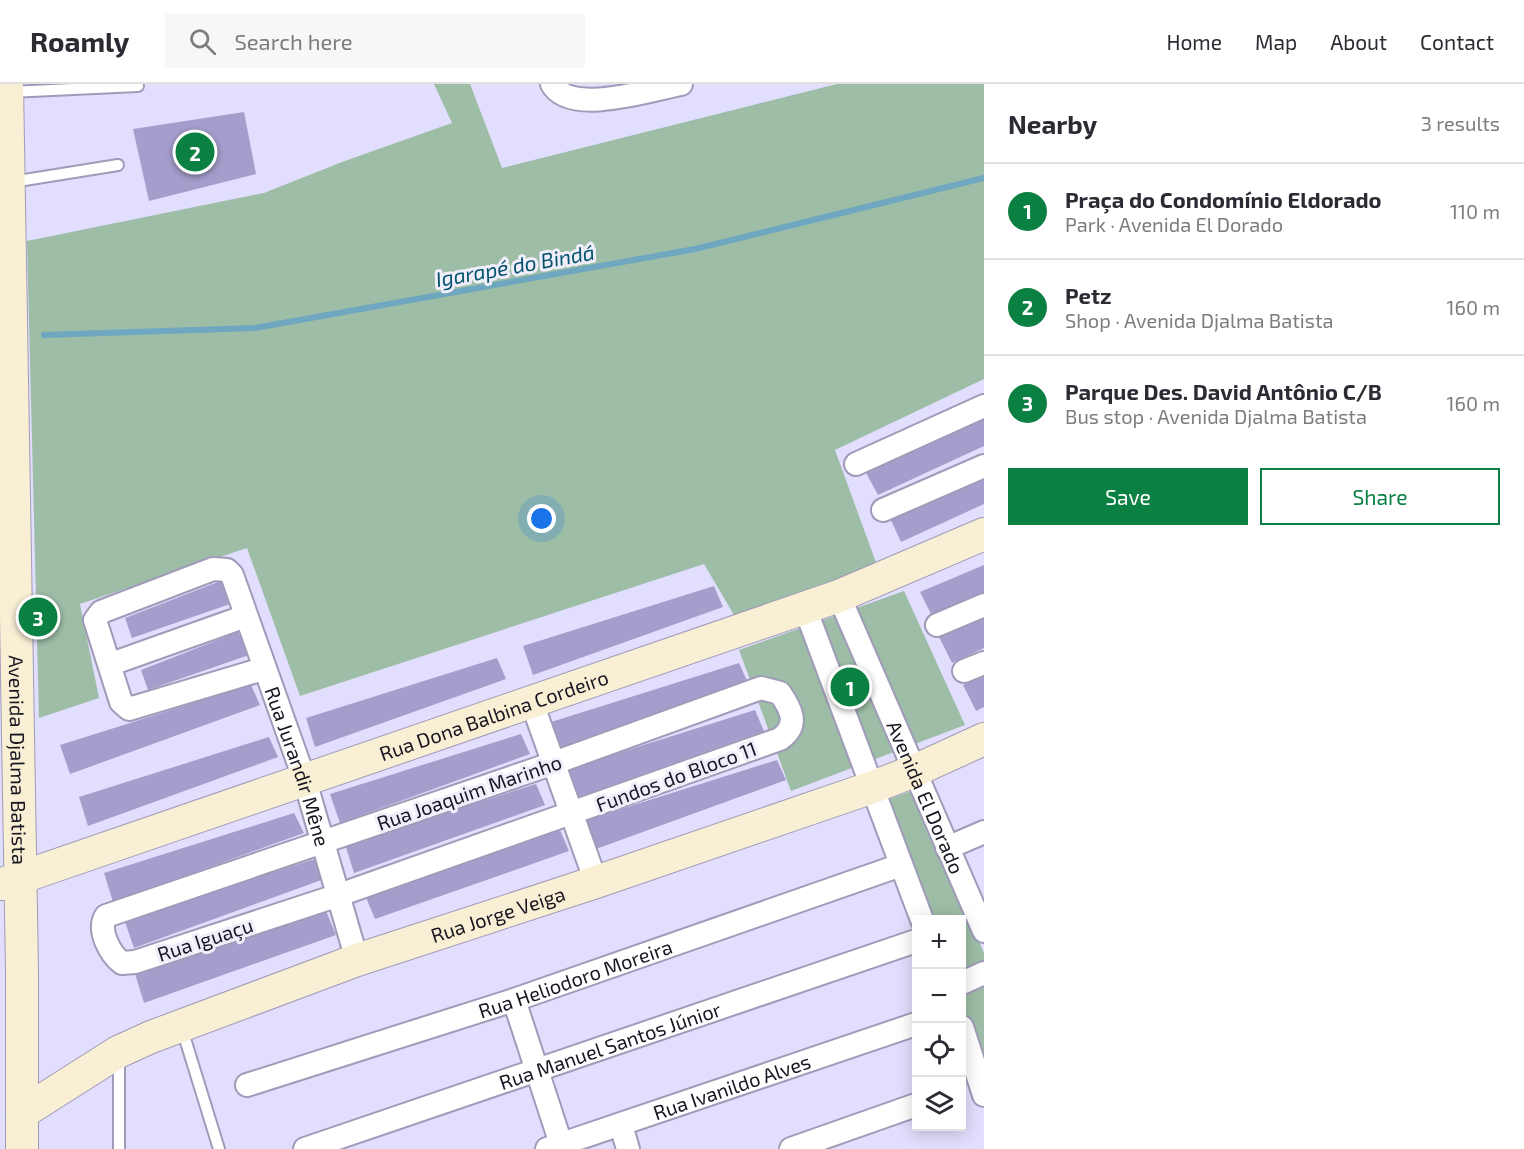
<!DOCTYPE html>
<meta charset="utf-8">
<style>
body{margin:0;font-family:"Exo 2",sans-serif;background:#f7f7f7;color:#2b2b33}
.controls{position:absolute;right:18px;bottom:18px;display:grid;overflow:hidden;border-radius:0px;box-shadow:0 3px 15px #0003}
.controls button{width:54px;height:54px;display:grid;place-items:center;padding:0;border:0;border-bottom:2px solid #e1e1e2;background:#fff;color:#2b2b33;font:30px sans-serif}
.you{position:absolute;left:542px;top:435px;width:21px;height:21px;margin:-15px;border:4px solid #fff;border-radius:50%;background:#1a73e8;box-shadow:0 0 0 9px #1a73e833}
.badge{display:grid;place-items:center;width:39px;height:39px;border-radius:50%;background:#0b8043;color:#fff;font-size:20px;font-weight:700}
.pin{position:absolute;translate:-50% -50%;border:3px solid #fff;box-shadow:0 2px 6px #0006}
.list{margin:0;padding:0;list-style:none}
h2{display:flex;justify-content:space-between;align-items:center;height:78px;margin:0;padding:0 24px;font-size:26px}
h2 small{font-size:20px;font-weight:400;color:#7c7c81}
.list li{display:grid;grid-template-columns:39px 1fr auto;gap:18px;align-items:center;box-sizing:border-box;height:96px;padding:0 24px;border-top:2px solid #e1e1e2}
.list b{display:block;font-size:22px;white-space:nowrap}
.list p{margin:0;font-size:20px;white-space:nowrap;color:#7c7c81}
.list em{font-size:20px;font-style:normal;color:#7c7c81}
.actions{display:flex;gap:12px;padding:18px 24px}
.actions a{flex:1;padding:14px 0;border:2px solid #0b8043;border-radius:0px;text-align:center;font-size:21px;color:#0b8043}
.actions .main{background:#0b8043;color:#fff}
.icon{flex:none;width:33px;height:33px;fill:none;stroke:currentColor;stroke-width:2;stroke-linecap:round;stroke-linejoin:round}
.map{position:relative;flex:none;width:984px;height:1065px;overflow:hidden}
header{display:flex;align-items:center;gap:36px;box-sizing:border-box;height:84px;padding:0 30px;background:#fff;border-bottom:2px solid #e1e1e2}
header strong{font-size:28px}
nav{display:flex;gap:33px;margin-inline-start:auto;font-size:21px}
.search{width:420px;height:54px;background:#f7f7f7;display:flex;align-items:center;gap:15px;box-sizing:border-box;padding:0 21px;border-radius:0px;color:#7c7c81;font-size:22px}
main{display:flex}
aside{flex:1;background:#fff}
.map>svg:first-child{display:block}
</style>
<header>
<strong>Roamly</strong>
<div class="search"><svg class="icon" aria-label="search" viewBox="0 0 24 24"><circle cx="10" cy="10" r="6"/><path d="M15 15l6 6"/></svg>Search here</div>
<nav><a>Home</a><a>Map</a><a>About</a><a>Contact</a></nav>
</header>
<main>
<div class="map">
<svg width="984" height="1065" viewBox="0 0 984 1065">
<rect width="100%" height="100%" fill="#e2defd"/>
<!-- green -->
<g fill="#9dbda6">
<path d="M434,0H470L502,84L837,0H984V295L835,366L878,484L734,531L704,480L300,612L247,464L80,520L99,614L39,634L27,157L264,109L342,78L452,39Z"/>
<path d="M904,507L965,641L791,707L739,566Z"/>
<path d="M914,706L984,869V983L962,920V836L931,835L889,715Z"/>
</g>
<g fill="none" stroke-linecap="round" stroke-linejoin="round">
<!-- stream -->
<path stroke="#6fa7c0" stroke-width="6" d="M44,251L255,244L695,165L984,94"/>
</g>
<!-- building -->
<g fill="#a59ecd">
<path d="M244,28L256,90L149,117L133,45Z"/>
<path d="M984,334V362L878,411L864,385Z"/>
<path d="M984,392V420L901,458L889,432Z"/>
<path d="M984,481V510L933,534L920,508Z"/>
<path d="M223,496L233,519L132,554L125,534Z"/>
<path d="M714,502L723,523L533,591L523,562Z"/>
<path d="M984,534V564L952,579L939,553Z"/>
<path d="M238,548L249,571L148,606L141,586Z"/>
<path d="M497,574L506,595L315,663L306,634Z"/>
<path d="M739,579L748,599L558,668L548,639Z"/>
<path d="M984,592V623L976,627L963,601Z"/>
<path d="M251,601L260,621L70,690L60,661Z"/>
<path d="M755,626L764,647L573,715L564,686Z"/>
<path d="M521,650L530,670L340,739L330,710Z"/>
<path d="M269,653L278,673L88,742L79,713Z"/>
<path d="M777,676L786,696L596,765L586,736Z"/>
<path d="M536,700L545,721L354,789L345,760Z"/>
<path d="M294,729L304,749L113,818L104,789Z"/>
<path d="M560,746L569,767L375,835L365,811Z"/>
<path d="M315,775L324,795L134,864L124,835Z"/>
<path d="M326,827L336,851L144,919L135,890Z"/>
</g>
<g fill="none" stroke-linecap="round" stroke-linejoin="round">
<!-- lane casing -->
<g stroke="#9f9bb8" stroke-width="14">
<g id="lane">
<path d="M10,8L138,2"/>
<path d="M12,98L118,81"/>
<path d="M182,945L219,1065"/>
<path d="M119,972V1065"/>
</g>
</g>
<!-- street casing -->
<g stroke="#9f9bb8" stroke-width="26">
<g id="street">
<path d="M552,0C570,32 650,6 681,0"/>
<path d="M856,380L984,322"/>
<path d="M883,426L984,382"/>
<path id="s1" d="M839,512L984,847"/>
<path d="M805,524L922,836"/>
<path d="M937,541L984,521"/>
<path d="M111,580L246,532"/>
<path id="s2" d="M263,585L129,625L121,618L95,536L101,528L213,485L227,486L232,491L305,697L357,876"/>
<path d="M964,587L984,579"/>
<path d="M761,604L780,609C791,625 800,641 780,655L339,811L135,878L122,879C110,870 97,846 106,832L554,679Z"/>
<path d="M531,616L596,798"/>
<path d="M947,764L984,748"/>
<path d="M962,899L984,889"/>
<path d="M514,916L561,1060"/>
<path d="M962,943L984,1011"/>
<path id="s3" d="M247,1001L514,916L901,781"/>
<path d="M621,1041L628,1065"/>
<path id="s4" d="M305,1065L916,857"/>
<path id="s5" d="M547,1065L916,940"/>
<path d="M791,1065L916,1021"/>
</g>
</g>
<!-- secondary casing -->
<g stroke="#9f9bb8" stroke-width="34">
<g id="secondary">
<path id="s6" d="M7,0L22,887V1065"/>
<path id="s7" d="M2,800L839,512L984,450"/>
<path id="s8" d="M22,1029L118,968L151,953L357,876L596,798L873,703L914,687L984,655"/>
</g>
</g>
<!-- lane -->
<use href="#lane" stroke="#fff" stroke-width="10"/>
<!-- street -->
<use href="#street" stroke="#fff" stroke-width="22"/>
<!-- secondary -->
<use href="#secondary" stroke="#f8efd5" stroke-width="32"/>
</g>
<g text-anchor="middle" dominant-baseline="central" stroke-width="6" stroke-linejoin="round" paint-order="stroke">
<!-- street labels -->
<g font-size="20" fill="#181621" stroke="#f0eefb">
<text stroke="none"><textPath href="#s7" startOffset="520">Rua Dona Balbina Cordeiro</textPath></text>
<text stroke="none"><textPath href="#s6" startOffset="676">Avenida Djalma Batista</textPath></text>
<text stroke="none"><textPath href="#s2" startOffset="590">Rua Jurandir Mêne</textPath></text>
<text transform="translate(676 692) rotate(-20)">Fundos do Bloco 11</text>
<text transform="translate(469 708) rotate(-19)">Rua Joaquim Marinho</text>
<text stroke="none"><textPath href="#s1" startOffset="219">Avenida El Dorado</textPath></text>
<text stroke="none"><textPath href="#s8" startOffset="518">Rua Jorge Veiga</textPath></text>
<text transform="translate(205 855) rotate(-18)">Rua Iguaçu</text>
<text stroke="none"><textPath href="#s3" startOffset="345">Rua Heliodoro Moreira</textPath></text>
<text stroke="none"><textPath href="#s4" startOffset="322">Rua Manuel Santos Júnior</textPath></text>
<text stroke="none"><textPath href="#s5" startOffset="195">Rua Ivanildo Alves</textPath></text>
</g>
<!-- water labels -->
<g font-size="21" font-style="italic" fill="#02526c" stroke="#f0eefb">
<text transform="translate(515 181) rotate(-10)">Igarapé do Bindá</text>
</g>
</g>
</svg>
<div class="controls">
<button>+</button>
<button>−</button>
<button><svg class="icon" aria-label="locate" viewBox="0 0 24 24"><circle cx="12" cy="12" r="6"/><path d="M12 2v4M12 18v4M2 12h4M18 12h4"/></svg></button>
<button><svg class="icon" aria-label="layers" viewBox="0 0 24 24"><path d="M12 4l9 5-9 5-9-5zM3 14l9 5 9-5"/></svg></button>
</div>
<div class="you"></div>
<div class="pin badge" style="left:850px;top:603px">1</div>
<div class="pin badge" style="left:195px;top:68px">2</div>
<div class="pin badge" style="left:38px;top:533px">3</div>
</div>
<aside>
<h2>Nearby<small>3 results</small></h2>
<ul class="list">
<li><span class="badge">1</span><div><b>Praça do Condomínio Eldorado</b><p>Park · Avenida El Dorado</p></div><em>110 m</em></li>
<li><span class="badge">2</span><div><b>Petz</b><p>Shop · Avenida Djalma Batista</p></div><em>160 m</em></li>
<li><span class="badge">3</span><div><b>Parque Des. David Antônio C/B</b><p>Bus stop · Avenida Djalma Batista</p></div><em>160 m</em></li>
</ul>
<div class="actions"><a class="main">Save</a><a>Share</a></div>
</aside>
</main>
